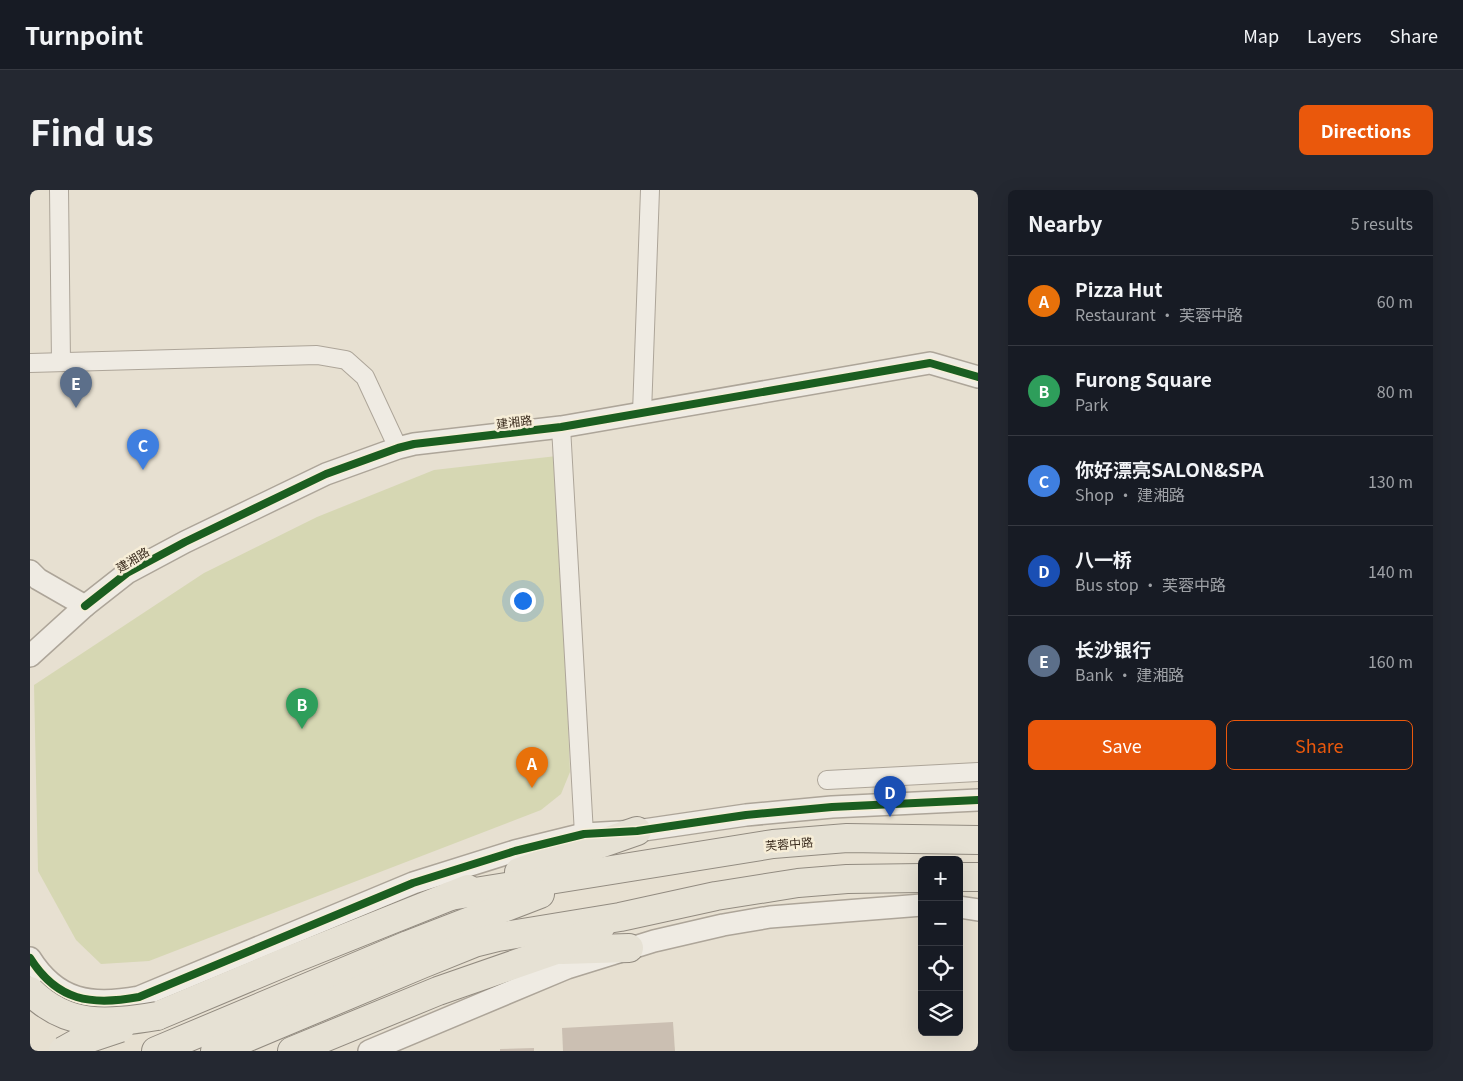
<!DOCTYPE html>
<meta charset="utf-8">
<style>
body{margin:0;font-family:Georgia,"Noto Sans SC",serif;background:#242831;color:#f1f3f6}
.controls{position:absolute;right:15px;bottom:15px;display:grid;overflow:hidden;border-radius:8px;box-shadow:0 5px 20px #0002}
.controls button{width:45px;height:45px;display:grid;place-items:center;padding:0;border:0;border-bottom:1px solid #363941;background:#171b24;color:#f1f3f6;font:25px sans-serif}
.you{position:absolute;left:492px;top:410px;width:18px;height:18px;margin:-12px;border:4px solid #fff;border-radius:50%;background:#1a73e8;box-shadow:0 0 0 8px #1a73e833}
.badge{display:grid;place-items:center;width:32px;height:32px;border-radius:50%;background:#ea580c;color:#fff;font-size:16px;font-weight:700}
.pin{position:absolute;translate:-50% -41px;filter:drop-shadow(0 1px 2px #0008)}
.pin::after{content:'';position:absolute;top:26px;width:18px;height:15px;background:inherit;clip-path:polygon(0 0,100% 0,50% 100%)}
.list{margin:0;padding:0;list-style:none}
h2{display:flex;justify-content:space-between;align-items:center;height:65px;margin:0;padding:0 20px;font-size:21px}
h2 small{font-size:16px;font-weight:400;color:#9ea1a6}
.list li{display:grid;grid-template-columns:32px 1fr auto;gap:15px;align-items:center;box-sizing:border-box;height:90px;padding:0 20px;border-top:1px solid #363941}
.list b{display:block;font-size:19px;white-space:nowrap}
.list p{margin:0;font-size:16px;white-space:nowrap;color:#9ea1a6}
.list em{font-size:16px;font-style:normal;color:#9ea1a6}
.actions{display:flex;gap:10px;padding:15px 20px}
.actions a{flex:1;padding:11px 0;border:1px solid #ea580c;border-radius:8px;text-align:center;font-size:18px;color:#ea580c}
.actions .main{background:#ea580c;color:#fff}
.icon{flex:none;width:28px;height:28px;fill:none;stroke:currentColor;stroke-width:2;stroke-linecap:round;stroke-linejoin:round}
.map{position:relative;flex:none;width:948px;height:861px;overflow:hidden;border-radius:8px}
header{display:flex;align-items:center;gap:30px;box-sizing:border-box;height:70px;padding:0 25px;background:#171b24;border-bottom:1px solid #363941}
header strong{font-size:24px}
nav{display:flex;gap:28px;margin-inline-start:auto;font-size:18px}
.intro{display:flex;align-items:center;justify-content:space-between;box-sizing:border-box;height:120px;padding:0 30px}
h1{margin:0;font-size:35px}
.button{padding:12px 22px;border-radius:8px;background:#ea580c;color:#fff;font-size:18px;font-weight:700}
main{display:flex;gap:30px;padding:0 30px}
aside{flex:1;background:#171b24;border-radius:8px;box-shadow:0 5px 20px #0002}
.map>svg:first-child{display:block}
</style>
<header>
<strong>Turnpoint</strong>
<nav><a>Map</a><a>Layers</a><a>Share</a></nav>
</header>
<div class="intro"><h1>Find us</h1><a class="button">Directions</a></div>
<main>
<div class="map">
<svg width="948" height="861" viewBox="0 0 948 861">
<rect width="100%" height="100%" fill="#e7e0d1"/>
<!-- green -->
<path fill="#d6d7b3" d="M527,266L540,582L531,604L511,620L119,771L71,774L46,750L8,681L4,495L174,383L287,327L404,280Z"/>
<!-- building -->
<g fill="#cbbfb2">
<path d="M643,832L645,861H533L532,838Z"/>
<path d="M504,858V861H470V859Z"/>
</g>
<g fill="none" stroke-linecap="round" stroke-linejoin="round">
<!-- minor casing -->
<g stroke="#ada599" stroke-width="20">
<g id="minor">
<path d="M29,0L31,172"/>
<path d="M0,173L287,165L316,170L335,187L368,258"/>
<path d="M612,223L620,0"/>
<path d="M531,237L554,644"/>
<path d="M797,590L948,582"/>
</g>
</g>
<!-- tertiary casing -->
<g stroke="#ada599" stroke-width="24">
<g id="tertiary">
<path d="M0,381L8,389L55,416L0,466"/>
<path d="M55,416L97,383L155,352L296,284L368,258L384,254L531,237L900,173L948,187"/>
<path d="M929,717L948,720"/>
<path d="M0,768C27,811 61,816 109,807L383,693L485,661L554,644L607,641L716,625L802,617L948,610"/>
<path d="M339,861L537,778L624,751L693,735L740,727L892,715"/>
</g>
</g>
<!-- primary casing -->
<g stroke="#928b80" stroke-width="30">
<g id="primary">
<path d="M489,682L607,641"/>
<path d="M929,687H948"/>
<path d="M420,706L743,654L817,648L948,650"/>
<path d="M532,760L599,758"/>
<path d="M127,826L258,771L438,699"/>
<path d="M126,861L378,755L510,704"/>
<path d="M185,861L392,774L444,753L468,747L590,727L686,706L768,693L817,689L892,688"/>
<path d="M262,861L408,801L526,760L571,736"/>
</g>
</g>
<!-- minor -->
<use href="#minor" stroke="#efebe3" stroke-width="18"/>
<!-- tertiary -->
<use href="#tertiary" stroke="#efebe3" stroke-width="21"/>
<!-- primary -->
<use href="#primary" stroke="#e6e1d4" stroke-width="28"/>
<!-- primary-bridge casing -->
<g stroke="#928b80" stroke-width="30" stroke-linecap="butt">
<g id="primary-bridge">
<path d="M0,801C38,839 78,834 127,826"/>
<path d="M33,861L51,851L90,838"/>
</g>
</g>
<!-- primary-bridge -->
<use href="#primary-bridge" stroke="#e6e1d4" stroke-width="28"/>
<!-- cycleway casing -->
<g stroke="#f7eed8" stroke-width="11">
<g id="cycleway">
<path d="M55,416L97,383L155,352L296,284L368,258L384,254L531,237L900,173L948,187"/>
<path d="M0,768C27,811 61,816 109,807L383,693L485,661L554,644L607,641L716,625L802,617L948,610"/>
</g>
</g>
<!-- cycleway -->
<use href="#cycleway" stroke="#1b5e20" stroke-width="8"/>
</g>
<g text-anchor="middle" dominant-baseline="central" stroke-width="5" stroke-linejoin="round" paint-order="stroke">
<!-- street labels -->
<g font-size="12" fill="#3d2e20" stroke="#f7eed8">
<text transform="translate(484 231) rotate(-7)">建湘路</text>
<text transform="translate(102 369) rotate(-31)">建湘路</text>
<text transform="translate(759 653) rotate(-5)">芙蓉中路</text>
</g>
</g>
</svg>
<div class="controls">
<button>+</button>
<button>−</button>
<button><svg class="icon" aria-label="locate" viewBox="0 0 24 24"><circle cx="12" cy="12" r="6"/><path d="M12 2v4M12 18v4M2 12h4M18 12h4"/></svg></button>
<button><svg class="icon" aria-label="layers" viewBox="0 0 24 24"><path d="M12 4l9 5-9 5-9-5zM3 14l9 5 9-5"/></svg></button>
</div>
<div class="you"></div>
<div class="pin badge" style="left:502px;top:598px;background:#e8710a">A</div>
<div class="pin badge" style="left:272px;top:539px;background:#2e9e5b">B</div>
<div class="pin badge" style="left:113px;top:280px;background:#3f7fe0">C</div>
<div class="pin badge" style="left:860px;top:627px;background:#1a4fb4">D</div>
<div class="pin badge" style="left:46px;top:218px;background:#5c6f8a">E</div>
</div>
<aside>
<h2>Nearby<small>5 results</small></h2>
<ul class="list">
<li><span class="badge" style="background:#e8710a">A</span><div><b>Pizza Hut</b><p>Restaurant · 芙蓉中路</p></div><em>60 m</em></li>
<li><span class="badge" style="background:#2e9e5b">B</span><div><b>Furong Square</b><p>Park</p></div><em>80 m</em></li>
<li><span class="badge" style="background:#3f7fe0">C</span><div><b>你好漂亮SALON&amp;SPA</b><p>Shop · 建湘路</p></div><em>130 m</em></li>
<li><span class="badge" style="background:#1a4fb4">D</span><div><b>八一桥</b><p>Bus stop · 芙蓉中路</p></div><em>140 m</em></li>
<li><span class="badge" style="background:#5c6f8a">E</span><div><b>长沙银行</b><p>Bank · 建湘路</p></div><em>160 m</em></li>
</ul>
<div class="actions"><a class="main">Save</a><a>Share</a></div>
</aside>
</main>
